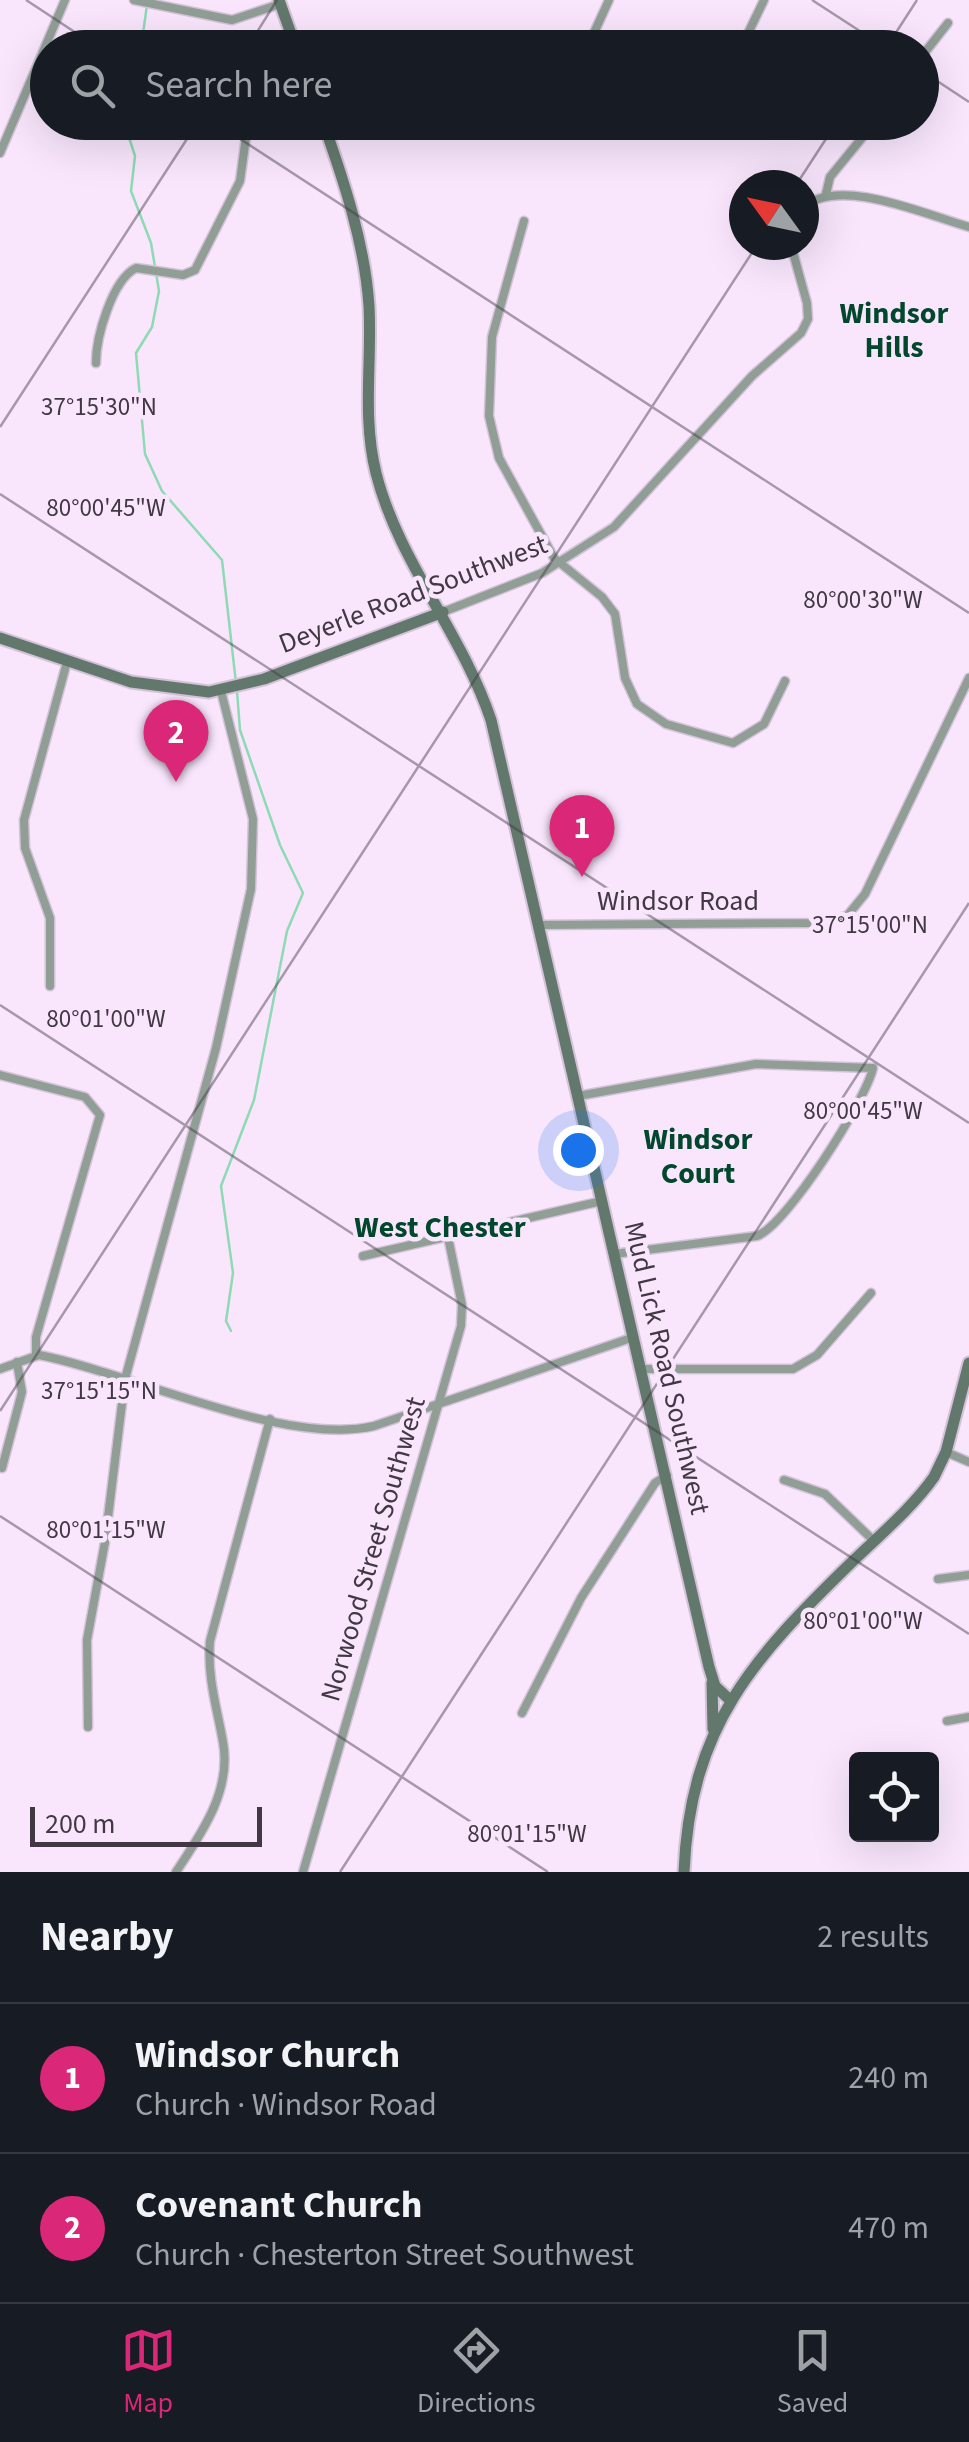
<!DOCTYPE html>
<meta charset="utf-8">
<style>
body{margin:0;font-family:"Source Sans 3",sans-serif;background:#20242c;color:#f1f3f6}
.controls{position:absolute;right:30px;bottom:30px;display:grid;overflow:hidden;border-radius:10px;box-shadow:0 10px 40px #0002}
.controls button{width:90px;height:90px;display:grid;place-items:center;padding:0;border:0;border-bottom:2px solid #363941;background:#171b24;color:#f1f3f6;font:50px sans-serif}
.compass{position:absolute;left:729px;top:170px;width:90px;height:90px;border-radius:50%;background:#171b24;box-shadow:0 10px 40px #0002;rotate:303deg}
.scale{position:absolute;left:30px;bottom:25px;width:232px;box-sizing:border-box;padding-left:10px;border:5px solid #413843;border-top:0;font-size:28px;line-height:35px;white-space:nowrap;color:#413843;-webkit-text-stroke:8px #f9e6fd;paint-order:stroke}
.you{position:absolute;left:578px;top:1150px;width:35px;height:35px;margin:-25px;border:8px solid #fff;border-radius:50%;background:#1a73e8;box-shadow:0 0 0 15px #1a73e833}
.badge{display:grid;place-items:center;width:65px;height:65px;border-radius:50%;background:#db2777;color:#fff;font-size:32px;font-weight:700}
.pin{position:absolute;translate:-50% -82px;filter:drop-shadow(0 2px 5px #0008)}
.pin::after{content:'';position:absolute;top:52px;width:35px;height:30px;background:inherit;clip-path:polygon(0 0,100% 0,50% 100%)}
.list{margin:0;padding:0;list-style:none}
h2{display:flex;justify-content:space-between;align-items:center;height:130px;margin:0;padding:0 40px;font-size:42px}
h2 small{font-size:32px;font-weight:400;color:#9ea1a6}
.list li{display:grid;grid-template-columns:65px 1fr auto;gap:30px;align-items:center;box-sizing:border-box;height:150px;padding:0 40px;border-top:2px solid #363941}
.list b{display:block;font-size:38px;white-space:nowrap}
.list p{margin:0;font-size:32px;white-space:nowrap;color:#9ea1a6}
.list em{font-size:32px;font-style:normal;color:#9ea1a6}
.icon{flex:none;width:55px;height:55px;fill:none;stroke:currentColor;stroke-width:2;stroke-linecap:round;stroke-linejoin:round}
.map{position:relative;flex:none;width:969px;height:1872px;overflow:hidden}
.search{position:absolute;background:#171b24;box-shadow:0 10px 40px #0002;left:30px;right:30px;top:30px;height:110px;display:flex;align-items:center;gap:25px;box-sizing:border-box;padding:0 35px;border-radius:55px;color:#9ea1a6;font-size:38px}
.sheet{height:430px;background:#171b24}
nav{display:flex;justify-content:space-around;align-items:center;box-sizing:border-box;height:140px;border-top:2px solid #363941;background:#171b24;font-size:28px;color:#9ea1a6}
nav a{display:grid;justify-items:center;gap:5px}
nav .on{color:#db2777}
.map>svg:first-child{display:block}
</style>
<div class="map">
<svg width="969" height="1872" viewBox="0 0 969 1872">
<rect width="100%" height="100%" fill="#f9e6fd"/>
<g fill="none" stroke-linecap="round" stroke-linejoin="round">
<!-- stream -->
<g stroke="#8edab2" stroke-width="2.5">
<path d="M141,48L147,5"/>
<path d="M124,122L135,156L131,191L151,243L159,291L152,327L136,353L145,454L162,491L222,560L236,683"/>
<path d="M231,1331L226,1321L233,1273L221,1186L254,1100L287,931L303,893L280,845L240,730L237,691"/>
</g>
<!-- street casing -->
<g stroke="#d4c3d8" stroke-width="11">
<g id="street">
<path d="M134,0L232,20L280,4"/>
<path d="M294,41L323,48"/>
<path d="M587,48L609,0"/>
<path d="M741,48L764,0"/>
<path d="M922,56L948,23"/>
<path d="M0,153L65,0"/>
<path d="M826,194L830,177L875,122"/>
<path d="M804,207C840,176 926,215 969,227"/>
<path d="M524,221L492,337L489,416L499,458L554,558L602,597L615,614L625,678L637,704L666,724L733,743L764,724L785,681"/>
<path d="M96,363C96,337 112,280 136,268L183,275L195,270L240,181L248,122"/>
<path d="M443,612L542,573L614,527L752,376L801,333L808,319L807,303L791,245"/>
<path d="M539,925L813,923L847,916L865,894L969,678"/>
<path d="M50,986V918L25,848L24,820L67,662"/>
<path d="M0,1075L85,1097L100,1115L36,1337V1355"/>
<path d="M578,1096L756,1064L873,1068C866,1100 787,1225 757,1236L614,1254"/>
<path d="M363,1256L602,1201"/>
<path d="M0,1369L39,1355C132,1373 285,1447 374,1426L634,1337"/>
<path d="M641,1369H793L817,1355L871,1293"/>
<path d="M946,1452L969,1462"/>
<path d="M2,1468L22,1392L17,1362"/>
<path d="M784,1480L825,1494L874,1541"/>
<path d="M938,1579L969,1575"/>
<path d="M522,1713L581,1598L655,1483L667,1475"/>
<path d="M947,1721L969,1717"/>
<path d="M88,1727L87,1640L105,1542L125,1379L216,1048L251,889L253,819L221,691"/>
<path d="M176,1872C201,1834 232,1791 223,1742C217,1708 207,1677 210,1641L270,1419"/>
<path d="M303,1872L461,1326L462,1305L448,1237"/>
</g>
</g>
<!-- secondary casing -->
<g stroke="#d4c3d8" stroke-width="15">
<g id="secondary">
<path d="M279,0L296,48"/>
<path d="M323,122C344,181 365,245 369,306C372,363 362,417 376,473C398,561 462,633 491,720L709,1667L715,1686L731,1701"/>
<path d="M0,638L131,682L209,692L264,679L443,612"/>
<path d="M712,1683L713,1729"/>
<path d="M684,1872C690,1725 754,1657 854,1560C881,1534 912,1508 934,1477L946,1452L969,1363"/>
</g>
</g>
<!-- street -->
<use href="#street" stroke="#909e96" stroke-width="8"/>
<!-- secondary -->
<use href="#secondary" stroke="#63786c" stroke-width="11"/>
</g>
<!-- ticks -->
<path fill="none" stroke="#413843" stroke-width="2.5" stroke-opacity="0.45" d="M26,0L99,48M812,0L886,48M247,48L277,0M886,48L917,0M922,71L969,102M214,122L969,613M796,185L837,122M0,427L198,122M0,494L969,1123M0,1005L969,1634M0,1411L757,245M0,1516L548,1872M340,1872L969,903"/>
<g text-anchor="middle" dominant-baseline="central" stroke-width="9" stroke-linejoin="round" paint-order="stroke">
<!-- street labels -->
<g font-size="28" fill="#413843" stroke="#f9e6fd">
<text transform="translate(413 594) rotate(-21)">Deyerle Road Southwest</text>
<text x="678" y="901">Windsor Road</text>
<text transform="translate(667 1368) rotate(77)">Mud Lick Road Southwest</text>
<text transform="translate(373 1549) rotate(-74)">Norwood Street Southwest</text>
</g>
<!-- neighbourhood labels -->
<g font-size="30" font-weight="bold" fill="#00472c" stroke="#f9e6fd">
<text x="894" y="313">Windsor<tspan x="894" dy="34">Hills</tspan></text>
<text x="698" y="1139">Windsor<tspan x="698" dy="34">Court</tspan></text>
<text x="440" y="1227">West Chester</text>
</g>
</g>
<g font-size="25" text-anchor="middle" fill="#413843" stroke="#f9e6fd" stroke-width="9" stroke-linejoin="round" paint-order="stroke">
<text x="99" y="415">37°15'30"N</text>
<text x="106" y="516">80°00'45"W</text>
<text x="863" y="608">80°00'30"W</text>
<text x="870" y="933">37°15'00"N</text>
<text x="106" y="1027">80°01'00"W</text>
<text x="863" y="1119">80°00'45"W</text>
<text x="99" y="1399">37°15'15"N</text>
<text x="106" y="1538">80°01'15"W</text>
<text x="863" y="1629">80°01'00"W</text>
<text x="527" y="1842">80°01'15"W</text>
</g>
</svg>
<div class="controls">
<button><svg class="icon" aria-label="locate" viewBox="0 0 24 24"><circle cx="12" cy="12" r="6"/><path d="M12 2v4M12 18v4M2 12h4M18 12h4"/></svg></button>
</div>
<svg class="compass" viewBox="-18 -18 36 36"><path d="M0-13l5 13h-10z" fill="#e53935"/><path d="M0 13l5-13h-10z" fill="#9ea1a6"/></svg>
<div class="scale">200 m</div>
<div class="you"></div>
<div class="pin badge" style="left:582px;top:877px">1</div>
<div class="pin badge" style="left:176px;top:782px">2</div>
<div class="search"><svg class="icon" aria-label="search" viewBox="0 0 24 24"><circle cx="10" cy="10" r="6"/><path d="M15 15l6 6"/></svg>Search here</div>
</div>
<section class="sheet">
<h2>Nearby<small>2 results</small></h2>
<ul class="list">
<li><span class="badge">1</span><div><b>Windsor Church</b><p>Church · Windsor Road</p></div><em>240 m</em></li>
<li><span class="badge">2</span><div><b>Covenant Church</b><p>Church · Chesterton Street Southwest</p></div><em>470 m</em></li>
</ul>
</section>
<nav>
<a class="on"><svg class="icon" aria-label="map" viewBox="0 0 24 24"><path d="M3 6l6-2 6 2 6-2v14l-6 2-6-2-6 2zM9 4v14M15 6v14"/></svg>Map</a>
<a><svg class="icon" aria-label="directions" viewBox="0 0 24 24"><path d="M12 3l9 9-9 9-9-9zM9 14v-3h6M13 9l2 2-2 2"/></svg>Directions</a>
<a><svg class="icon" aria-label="saved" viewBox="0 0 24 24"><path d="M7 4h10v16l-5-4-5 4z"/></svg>Saved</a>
</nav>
